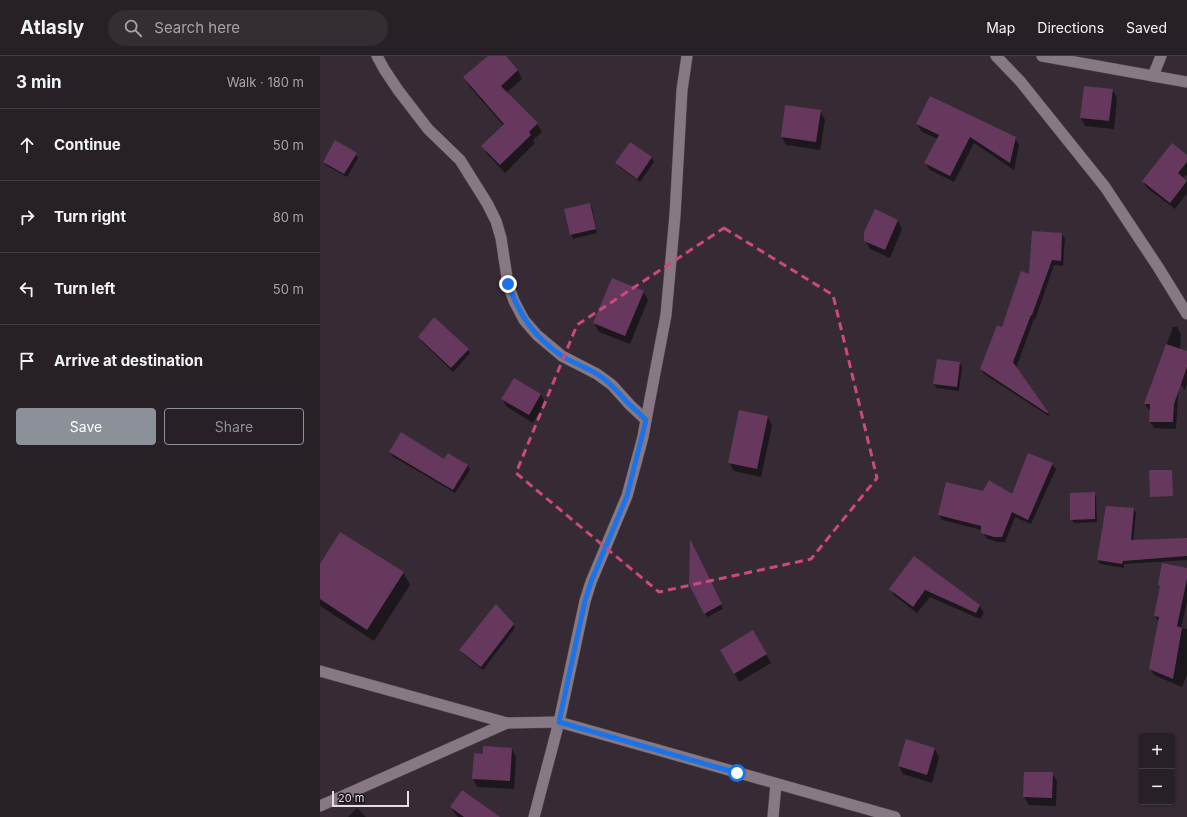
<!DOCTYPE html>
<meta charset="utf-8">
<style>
body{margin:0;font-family:Inter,sans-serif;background:#342d33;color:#f1f3f6}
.controls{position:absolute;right:12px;bottom:12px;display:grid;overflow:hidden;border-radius:4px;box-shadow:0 1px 3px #0004}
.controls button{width:36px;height:36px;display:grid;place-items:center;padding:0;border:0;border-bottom:1px solid #443e44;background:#282027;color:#f1f3f6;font:20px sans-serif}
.scale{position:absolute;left:12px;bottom:10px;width:77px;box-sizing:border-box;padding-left:4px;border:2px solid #e5dde3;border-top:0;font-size:11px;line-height:14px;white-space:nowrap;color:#e5dde3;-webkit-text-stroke:3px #1a1519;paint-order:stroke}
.stop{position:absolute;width:12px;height:12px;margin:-9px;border:3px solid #1a73e8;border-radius:50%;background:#fff}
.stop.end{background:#1a73e8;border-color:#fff;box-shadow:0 1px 4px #0008}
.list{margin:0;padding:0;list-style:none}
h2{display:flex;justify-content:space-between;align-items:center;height:52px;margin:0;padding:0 16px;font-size:17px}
h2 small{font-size:13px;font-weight:400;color:#a5a3a7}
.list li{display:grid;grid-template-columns:26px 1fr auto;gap:12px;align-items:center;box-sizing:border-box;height:72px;padding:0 16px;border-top:1px solid #443e44}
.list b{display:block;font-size:15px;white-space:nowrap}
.list em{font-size:13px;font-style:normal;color:#a5a3a7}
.actions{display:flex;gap:8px;padding:12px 16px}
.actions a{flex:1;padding:9px 0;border:1px solid #8c9099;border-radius:4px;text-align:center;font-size:14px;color:#8c9099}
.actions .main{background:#8c9099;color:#fff}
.icon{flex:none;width:22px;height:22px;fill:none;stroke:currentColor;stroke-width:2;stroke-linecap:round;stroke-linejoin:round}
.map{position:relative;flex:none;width:867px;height:761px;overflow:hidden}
header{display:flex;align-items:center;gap:24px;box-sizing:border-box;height:56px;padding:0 20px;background:#282027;border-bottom:1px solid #443e44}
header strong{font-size:19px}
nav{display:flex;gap:22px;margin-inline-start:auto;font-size:14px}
.search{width:280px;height:36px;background:#342d33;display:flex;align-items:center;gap:10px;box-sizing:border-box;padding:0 14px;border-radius:22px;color:#a5a3a7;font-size:15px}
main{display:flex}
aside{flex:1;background:#282027}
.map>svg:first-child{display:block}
</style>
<header>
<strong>Atlasly</strong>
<div class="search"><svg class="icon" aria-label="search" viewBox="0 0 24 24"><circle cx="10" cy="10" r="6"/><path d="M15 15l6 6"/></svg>Search here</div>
<nav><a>Map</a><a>Directions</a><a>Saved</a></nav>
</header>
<main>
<aside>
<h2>3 min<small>Walk · 180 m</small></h2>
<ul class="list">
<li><svg class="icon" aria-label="ahead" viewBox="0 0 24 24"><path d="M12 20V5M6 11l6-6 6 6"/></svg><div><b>Continue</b></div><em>50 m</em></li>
<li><svg class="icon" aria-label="right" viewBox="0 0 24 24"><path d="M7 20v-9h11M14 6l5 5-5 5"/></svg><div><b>Turn right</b></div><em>80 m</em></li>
<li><svg class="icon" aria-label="left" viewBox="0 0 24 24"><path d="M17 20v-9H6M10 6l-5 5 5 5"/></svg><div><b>Turn left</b></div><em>50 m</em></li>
<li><svg class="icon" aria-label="arrive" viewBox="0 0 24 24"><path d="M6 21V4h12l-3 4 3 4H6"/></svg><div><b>Arrive at destination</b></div></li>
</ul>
<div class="actions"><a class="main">Save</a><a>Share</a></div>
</aside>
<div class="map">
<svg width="867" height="761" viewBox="0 0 867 761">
<rect width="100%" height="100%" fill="#362b34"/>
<!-- shadow -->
<g fill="#0007">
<path d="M170,0H185L198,15L202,23L186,37L217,68L222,76L213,84L215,87L185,117L167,98L163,90L184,70L149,30L145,22Z"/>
<path d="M793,34L797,42L794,73L765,70L761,62Z"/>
<path d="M500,55L505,64L500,94L466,89L462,81Z"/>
<path d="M597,68L695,82L699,89L694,114L654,87L634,126L610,114L605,107L618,83L602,76Z"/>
<path d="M310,87L332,102L334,106L320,126L299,111L296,107Z"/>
<path d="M36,98L38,102L27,121L6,109L4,106Z"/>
<path d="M867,100V118L863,122L867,125V137L855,153L827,132L823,125Z"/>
<path d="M270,148L272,152L277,177L253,183L251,179L245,154Z"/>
<path d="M555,155L578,165L582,173L570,202L550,193L545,184Z"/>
<path d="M742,178L745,183L743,210L734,209L715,264L714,263L696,312L730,361L664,318L661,313L710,219Z"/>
<path d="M292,223L323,235L328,244L310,288L279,276L274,267Z"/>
<path d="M853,271H857L861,278L860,294L867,296V328L865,334L859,326L856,373L834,372L830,366L831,354H829L825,348Z"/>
<path d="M99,281L148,293L150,297L133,316L101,285Z"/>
<path d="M640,307L642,311L639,335L617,332L614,328Z"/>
<path d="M221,338L225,347L213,367L187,351L182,343Z"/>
<path d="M420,355L448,361L452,370L441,421L414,415L409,406Z"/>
<path d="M70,396L125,404L128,398L148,410L150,414L135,437L72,400Z"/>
<path d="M732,408L736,413L711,468L695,461L685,486H677L666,482L662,474L622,464L619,459L663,437L692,440Z"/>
<path d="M774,437L776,441L777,466L754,467L751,463Z"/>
<path d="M814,453L816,457L813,485L867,483V504L804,508V512L780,508L778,504Z"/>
<path d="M371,487L403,553L387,561L385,557Z"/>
<path d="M595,501L660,550L664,557L660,563L610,541L597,557L575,540L571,534Z"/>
<path d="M0,510L83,516L90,529L54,585L0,550Z"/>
<path d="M867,513V546L861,572L867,573V619L862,631L834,619L830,612L839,566L835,560L841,532L839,529Z"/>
<path d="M193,568L195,572L163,614L143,598L141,594Z"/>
<path d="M433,575L451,607L419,626L401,594Z"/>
<path d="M586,685L615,693L619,702L612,727L583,718L579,710Z"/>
<path d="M192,693L196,701L194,733L157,731L153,723L164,699Z"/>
<path d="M705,717H732L737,725L736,750L709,749L704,741Z"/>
<path d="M131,751L178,761H138L136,759Z"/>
<path d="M37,752L46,761H28Z"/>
</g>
<!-- building -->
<g fill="#66385e">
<path d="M168,0H186L198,14L181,30L218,67L209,76L211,79L180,109L161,90L184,68L143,21Z"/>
<path d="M764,30L793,33L789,65L760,62Z"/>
<path d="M610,40L696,81L690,107L650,81L630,120L604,107L619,79L596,68Z"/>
<path d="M465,49L501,54L496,86L461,81Z"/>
<path d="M15,84L37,97L24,118L3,106Z"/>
<path d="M310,86L332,101L317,123L295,107Z"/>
<path d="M852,87L867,99V106L858,117L867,125L850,147L822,125Z"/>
<path d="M270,147L276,173L250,179L244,153Z"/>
<path d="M555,153L578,164L565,194L544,185V176Z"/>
<path d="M712,175L742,177L741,205L732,204L712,259H711L693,306L728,356L727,357L660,313L677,269L682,271L701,215L709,218Z"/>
<path d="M292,222L324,235L305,280L273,267Z"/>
<path d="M114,261L149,293L131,312L98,281Z"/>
<path d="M846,288L867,295V311L854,348L853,366H829L830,348H824Z"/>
<path d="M617,303L640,306L637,331L613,328Z"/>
<path d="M194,322L221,338L209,359L181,343Z"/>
<path d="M419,354L448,360L437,413L408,407Z"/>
<path d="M81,376L124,403L128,397L148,409L133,434L69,396Z"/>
<path d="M708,397L733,407L708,464L692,456L682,481H674L661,477V470L618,459L626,426L663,435L669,424L692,438Z"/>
<path d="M829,414H852L853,440L830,441Z"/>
<path d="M775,436V463L750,464V437Z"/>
<path d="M786,450L814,452L811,484L867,482V500L803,505L802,508L777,504Z"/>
<path d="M20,476L84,516L47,574L0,543V508Z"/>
<path d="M370,483L402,548L384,558L369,528Z"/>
<path d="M594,500L660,549L656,557L605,534L593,551L569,533Z"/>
<path d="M842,507L867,512V523L857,570L862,572L853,623L829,613L839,561L834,560L840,530L838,529Z"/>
<path d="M176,548L194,568L161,611L139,594Z"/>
<path d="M433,574L447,598L414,618L400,594Z"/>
<path d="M586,683L615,692L607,719L578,710Z"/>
<path d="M163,690L192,692L190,725L152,723L154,697L163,698Z"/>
<path d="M704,716H733L732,742L703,741Z"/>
<path d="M142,734L180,761H144L130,751Z"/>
</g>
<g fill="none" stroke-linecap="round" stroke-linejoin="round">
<!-- minor casing -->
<g stroke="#52484f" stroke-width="12">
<g id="minor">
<path d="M57,0L64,13L78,34L108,73L140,104L167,147L176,165L181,182L188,228L194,245L204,264L217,279L242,300L277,318L292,329L310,349L326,364"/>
<path d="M676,0L700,25L785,131L838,211L867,258"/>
<path d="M722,0L867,26"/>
<path d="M833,20L841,0"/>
<path d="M0,615L187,667L239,666L575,761"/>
<path d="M0,750L187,667"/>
<path d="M214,761L239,666L265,545L271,526L307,440L323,381L326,364L346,259L355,159L362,34L367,0"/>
<path d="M453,761L456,728"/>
</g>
</g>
<!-- minor -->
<use href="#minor" stroke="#877983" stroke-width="11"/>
</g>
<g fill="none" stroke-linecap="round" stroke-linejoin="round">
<!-- route -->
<path stroke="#1a73e8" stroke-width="5" d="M188,228C200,260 213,280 242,300C253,307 266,311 277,318C291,326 299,338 310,349C316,354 321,359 326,364L307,440L271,526L265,545L239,666L417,717"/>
</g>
<!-- marked area -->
<path fill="none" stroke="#cb497d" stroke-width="3" stroke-dasharray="8 5" stroke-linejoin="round" d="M404,172L513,239L557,422L491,503L339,536L196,417L257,269Z"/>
</svg>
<div class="controls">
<button>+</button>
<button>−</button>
</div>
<div class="scale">20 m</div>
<div class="stop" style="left:417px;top:717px"></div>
<div class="stop end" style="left:188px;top:228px"></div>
</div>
</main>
